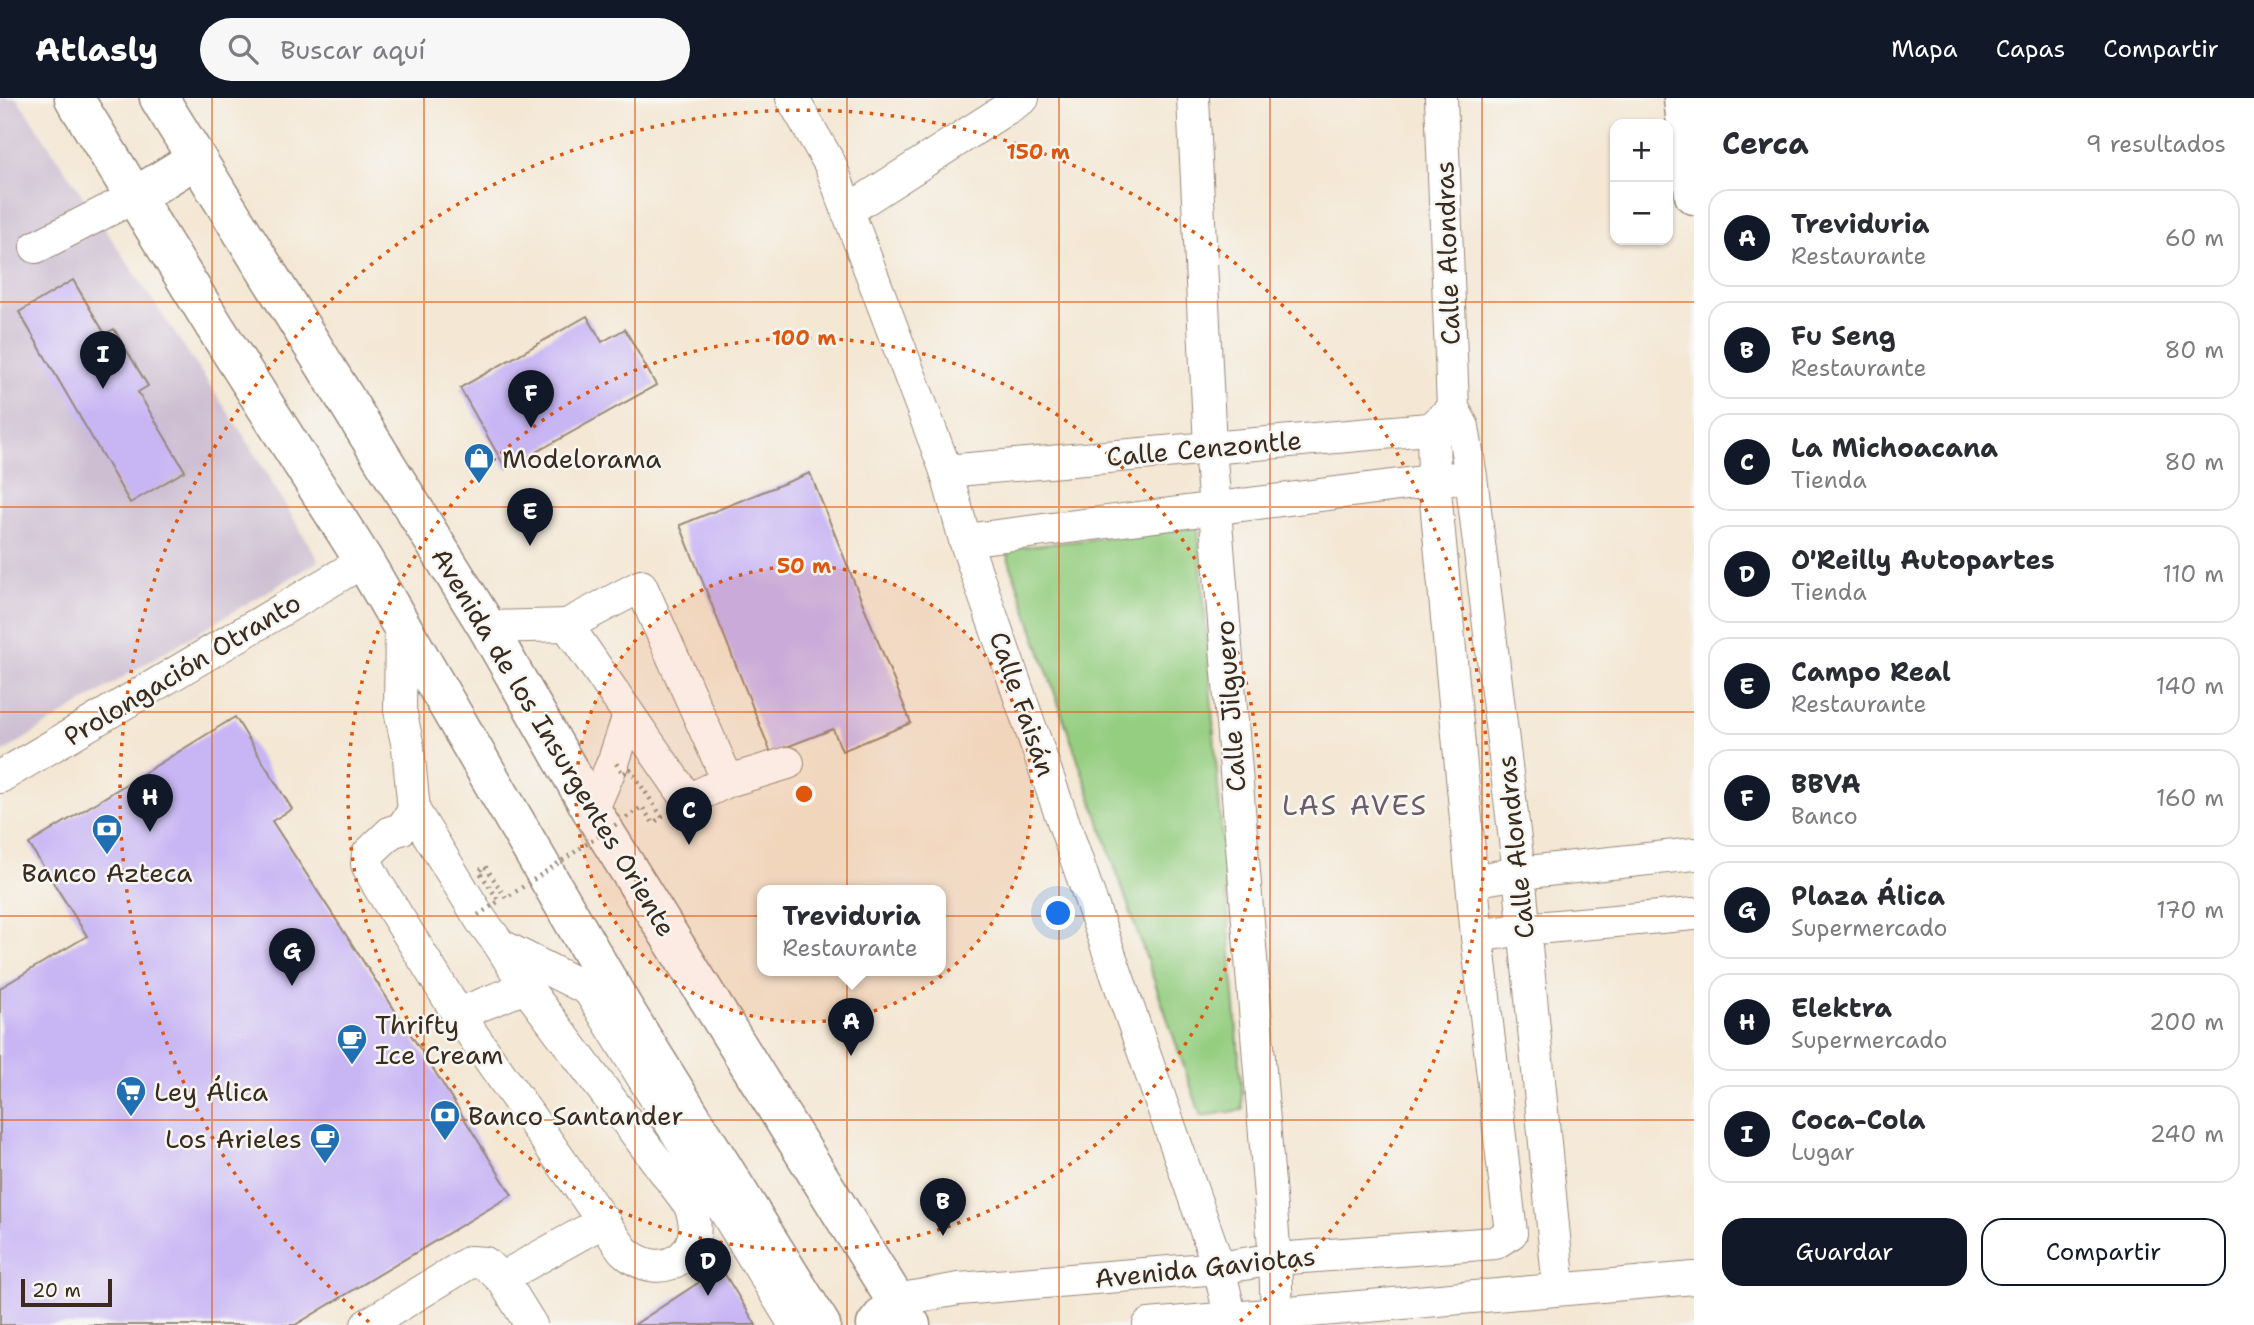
<!DOCTYPE html>
<html lang="es">
<meta charset="utf-8">
<style>
body{margin:0;font-family:"Shantell Sans",sans-serif;background:#f7f7f7;color:#2b2b33}
.controls{position:absolute;right:21px;top:21px;display:grid;overflow:hidden;border-radius:14px;box-shadow:0 2px 5px #0004}
.controls button{width:63px;height:63px;display:grid;place-items:center;padding:0;border:0;border-bottom:2px solid #e1e1e2;background:#fff;color:#2b2b33;font:35px sans-serif}
.scale{position:absolute;left:21px;bottom:18px;width:91px;box-sizing:border-box;padding-left:7px;border:4px solid #3b2a1e;border-top:0;font-size:19px;line-height:24px;white-space:nowrap;color:#3b2a1e;-webkit-text-stroke:5px #f6f6f2;paint-order:stroke}
.you{position:absolute;left:1059px;top:816px;width:24px;height:24px;margin:-18px;border:5px solid #fff;border-radius:50%;background:#1a73e8;box-shadow:0 0 0 10px #1a73e833}
.badge{display:grid;place-items:center;width:46px;height:46px;border-radius:50%;background:#111827;color:#fff;font-size:23px;font-weight:700}
.pin{position:absolute;translate:-50% -58px;filter:drop-shadow(0 2px 4px #0008)}
.pin::after{content:'';position:absolute;top:37px;width:24px;height:21px;background:inherit;clip-path:polygon(0 0,100% 0,50% 100%)}
.popup{position:absolute;left:757px;top:787px;width:189px;height:91px;box-sizing:border-box;display:grid;place-content:center;border-radius:14px;background:#fff;filter:drop-shadow(0 2px 5px #0005);font-size:23px;white-space:nowrap;color:#7c7c81}
.popup b{font-size:26px;color:#2b2b33}
.popup::after{content:'';position:absolute;left:50%;top:100%;margin-left:-14px;border:14px solid transparent;border-top-color:#fff}
.list{margin:0;padding:0;list-style:none}
h2{display:flex;justify-content:space-between;align-items:center;height:91px;margin:0;padding:0 28px;font-size:30px}
h2 small{font-size:23px;font-weight:400;color:#7c7c81}
.list li{display:grid;grid-template-columns:46px 1fr auto;gap:21px;align-items:center;box-sizing:border-box;height:98px;margin:0 14px 14px;padding:0 14px;border:2px solid #e1e1e2;border-radius:21px}
.list b{display:block;font-size:26px;white-space:nowrap}
.list p{margin:0;font-size:23px;white-space:nowrap;color:#7c7c81}
.list em{font-size:23px;font-style:normal;color:#7c7c81}
.actions{display:flex;gap:14px;padding:21px 28px}
.actions a{flex:1;padding:16px 0;border:2px solid #111827;border-radius:21px;text-align:center;font-size:24px;color:#111827}
.actions .main{background:#111827;color:#fff}
.icon{flex:none;width:38px;height:38px;fill:none;stroke:currentColor;stroke-width:2;stroke-linecap:round;stroke-linejoin:round}
.map{position:relative;flex:none;width:1694px;height:1227px;overflow:hidden}
header{display:flex;align-items:center;gap:42px;box-sizing:border-box;height:98px;padding:0 35px;background:#111827;color:#fff}
header strong{font-size:33px}
nav{display:flex;gap:38px;margin-inline-start:auto;font-size:24px}
.search{width:490px;height:63px;background:#f7f7f7;display:flex;align-items:center;gap:18px;box-sizing:border-box;padding:0 24px;border-radius:38px;color:#7c7c81;font-size:26px}
main{display:flex}
aside{flex:1;background:#fff}
.map>svg:first-child{display:block}
</style>
<header>
<strong>Atlasly</strong>
<div class="search"><svg class="icon" aria-label="search" viewBox="0 0 24 24"><circle cx="10" cy="10" r="6"/><path d="M15 15l6 6"/></svg>Buscar aquí</div>
<nav><a>Mapa</a><a>Capas</a><a>Compartir</a></nav>
</header>
<main>
<div class="map">
<svg width="1694" height="1227" viewBox="0 0 1694 1227">
<rect width="100%" height="100%" fill="#f6f6f2"/>
<filter id="ink" filterUnits="userSpaceOnUse"><feTurbulence type="fractalNoise" baseFrequency=".0143" numOctaves="2"/><feDisplacementMap in="SourceGraphic" scale="14" xChannelSelector="R" yChannelSelector="G"/><feConvolveMatrix kernelMatrix="1 2 1 2 8 2 1 2 1" color-interpolation-filters="sRGB"/></filter>
<filter id="wash" filterUnits="userSpaceOnUse"><feTurbulence type="fractalNoise" baseFrequency=".00686" numOctaves="4" result="noise"/><feDisplacementMap in="SourceGraphic" scale="28" xChannelSelector="R" yChannelSelector="G"/><feGaussianBlur stdDeviation="1.57" result="paint"/><feColorMatrix in="noise" values="0 0 0 0 0 0 0 0 0 0 0 0 0 0 0 0 0 1.4 0 .05"/><feComposite in="paint" operator="in"/></filter>
<g filter="url(#wash)">
<rect width="100%" height="100%" fill="#f4e7d4"/>
<!-- industrial -->
<path fill="#cdbed2" d="M0,0H17L244,338L319,463L138,570L0,656Z"/>
<!-- green -->
<path fill="#95ce81" stroke="#687c50" stroke-width="2" d="M1198,429L1243,1012L1201,1018L1005,451Z"/>
<g id="blocks">
<!-- building -->
<g fill="#c8b6f4">
<path d="M73,182L105,236L114,231L148,288L138,294L185,373L130,405L19,214Z"/>
<path d="M587,218L602,244L625,231L656,287L506,371L460,290Z"/>
<path d="M810,375L911,625L842,653L833,631L771,655L680,427Z"/>
<path d="M235,619L292,711L272,723L437,977L512,1097L295,1227H0V890L87,838L29,746Z"/>
<path d="M721,1170L756,1227H634Z"/>
</g>
</g>
</g>
<g filter="url(#ink)">
<use href="#blocks" fill-opacity="0" stroke="#988879" stroke-width="2"/>
<g fill="none" stroke-linecap="round" stroke-linejoin="round">
<!-- minor casing -->
<g stroke="#988879" stroke-width="34">
<g id="minor">
<path d="M792,0L830,66L946,373L965,442L1219,1170L1231,1221"/>
<path d="M1193,0L1210,349L1275,1161L1277,1216"/>
<path d="M1441,0L1453,310L1463,329L1471,379L1519,775L1559,1191"/>
<path d="M847,113L1023,0"/>
<path d="M36,149L136,98"/>
<path d="M946,373L1451,329"/>
<path d="M965,442L1454,380"/>
<path d="M641,488L728,683L688,702L567,527Z"/>
<path d="M401,525L400,612L408,649L414,713L481,822L500,847L623,909"/>
<path d="M487,529L567,527"/>
<path d="M0,679L364,463"/>
<path d="M728,683L788,665"/>
<path d="M414,713L401,731L391,734L368,756L367,766L378,787L458,916L623,1152C661,1189 712,1155 689,1106L526,889L500,847"/>
<path d="M592,713L614,662L629,617"/>
<path d="M1472,783L1519,775L1694,756"/>
<path d="M1477,838L1524,831L1694,816"/>
<path d="M589,892L795,1227"/>
<path d="M458,916L526,889"/>
<path d="M503,1182L516,1172L604,1123"/>
<path d="M896,1202L959,1191L1219,1170L1275,1161L1495,1145L1511,1135L1477,838L1434,382L1433,329L1453,310"/>
<path d="M367,1227L470,1164L485,1165L503,1182L531,1227"/>
<path d="M1149,1227L1694,1180"/>
</g>
</g>
<!-- major casing -->
<g stroke="#988879" stroke-width="41">
<g id="major">
<path d="M1683,0L1694,97"/>
<path d="M876,1227L896,1202"/>
</g>
</g>
<!-- highway casing -->
<g stroke="#988879" stroke-width="41">
<g id="highway">
<path d="M74,0L215,229L364,463L623,909L821,1227"/>
<path d="M159,0L487,529L592,713L911,1227"/>
<path d="M136,98L196,61"/>
</g>
</g>
<!-- minor -->
<use href="#minor" stroke="#fff" stroke-width="32"/>
<!-- major -->
<use href="#major" stroke="#fff" stroke-width="38"/>
<!-- highway -->
<use href="#highway" stroke="#fff" stroke-width="38"/>
<!-- path-bridge -->
<path stroke="#988879" stroke-width="4.5" stroke-dasharray="2 5" stroke-linecap="butt" d="M478,817L499,803L479,773L485,768L506,800L642,709L653,725L662,719L630,671L623,676L614,662"/>
</g>
</g>
<!-- grid -->
<path fill="none" stroke="#df570d" stroke-width="2" stroke-opacity="0.55" d="M212,0V1227M424,0V1227M635,0V1227M847,0V1227M1059,0V1227M1270,0V1227M1482,0V1227M0,204H1694M0,409H1694M0,614H1694M0,818H1694M0,1022H1694"/>
<!-- distance rings -->
<circle cx="804" cy="696" r="228" fill="#df570d" fill-opacity=".12"/>
<g fill="none" stroke="#df570d" stroke-width="3.5" stroke-dasharray="3.5 7">
<circle cx="804" cy="696" r="228"/>
<circle cx="804" cy="696" r="456"/>
<path d="M369 1224A684 684 0 1 1 1239 1224"/>
</g>
<!-- icons -->
<defs>
<g id="shop-pin" transform="scale(1.575)"><path d="M0 17L-7.5 6A9.5 9.5 0 1 1 7.5 6Z" fill="#1f6fb2" stroke="#f6f6f2"/><path d="M-5-2.5h2.3a2.7 3.5 0 0 1 5.4 0H5L5.5 6h-11ZM-1.5-2.5h3a1.5 2.3 0 0 0-3 0Z" fill="#fff"/></g>
<g id="bank-pin" transform="scale(1.575)"><path d="M0 17L-7.5 6A9.5 9.5 0 1 1 7.5 6Z" fill="#1f6fb2" stroke="#f6f6f2"/><path d="M-6-4H6V4H-6ZM0-2.3a2.3 2.3 0 1 0 0 4.6a2.3 2.3 0 1 0 0-4.6Z" fill="#fff"/></g>
<g id="cafe-pin" transform="scale(1.575)"><path d="M0 17L-7.5 6A9.5 9.5 0 1 1 7.5 6Z" fill="#1f6fb2" stroke="#f6f6f2"/><path d="M-5.5-4.5H6V0H3Q3 3.5 0 3.5H-2.5Q-5.5 3.5-5.5 0ZM3-3.2v2h1.7v-2ZM-6 4.5H4V6H-6Z" fill="#fff"/></g>
<g id="supermarket-pin" transform="scale(1.575)"><path d="M0 17L-7.5 6A9.5 9.5 0 1 1 7.5 6Z" fill="#1f6fb2" stroke="#f6f6f2"/><path d="M-6-5.5h2.5l.6 2H6L4.5 2H-2.5L-4.4-4H-6ZM-1.5 3.2a1.3 1.3 0 1 0 .1 0ZM3 3.2a1.3 1.3 0 1 0 .1 0Z" fill="#fff"/></g>
</defs>
<g fill-rule="evenodd">
<use href="#shop-pin" x="479" y="360"/>
<use href="#bank-pin" x="107" y="731"/>
<use href="#cafe-pin" x="352" y="941"/>
<use href="#supermarket-pin" x="131" y="993"/>
<use href="#bank-pin" x="445" y="1017"/>
<use href="#cafe-pin" x="325" y="1040"/>
</g>
<g text-anchor="middle" dominant-baseline="central" stroke-width="5" stroke-linejoin="round" paint-order="stroke">
<!-- street labels -->
<g font-size="26" fill="#3b2a1e" stroke="#f6f6f2">
<text transform="translate(1447 155) rotate(-92)">Calle Alondras</text>
<text transform="translate(1204 350) rotate(-5)">Calle Cenzontle</text>
<text transform="translate(182 571) rotate(-31)">Prolongación Otranto</text>
<text transform="translate(1023 606) rotate(71)">Calle Faisán</text>
<text transform="translate(1230 608) rotate(-94)">Calle Jilguero</text>
<text transform="translate(554 644) rotate(59)">Avenida de los Insurgentes Oriente</text>
<text transform="translate(1515 749) rotate(-96)">Calle Alondras</text>
<text transform="translate(1205 1169) rotate(-6)">Avenida Gaviotas</text>
</g>
<!-- poi labels -->
<g font-size="26" fill="#3b2a1e" stroke="#f6f6f2" text-anchor="start">
<text x="502" y="360">Modelorama</text>
<text x="107" y="774" text-anchor="middle">Banco Azteca</text>
<text x="375" y="926">Thrifty<tspan x="375" dy="30">Ice Cream</tspan></text>
<text x="154" y="993">Ley Álica</text>
<text x="468" y="1017">Banco Santander</text>
<text x="302" y="1040" text-anchor="end">Los Arieles</text>
</g>
<!-- neighbourhood labels -->
<g font-size="28" letter-spacing="2" fill="#6c5b69" stroke="#f6f6f2">
<text x="1355" y="707">LAS AVES</text>
</g>
</g>
<circle cx="804" cy="696" r="10" fill="#df570d" stroke="#f6f6f2" stroke-width="3.5"/>
<g font-size="21" text-anchor="middle" font-weight="bold" fill="#df570d" stroke="#f6f6f2" stroke-width="5" stroke-linejoin="round" paint-order="stroke">
<text x="1038" y="61">150 m</text>
<text x="804" y="247">100 m</text>
<text x="804" y="475">50 m</text>
</g>
</svg>
<div class="controls">
<button>+</button>
<button>−</button>
</div>
<div class="scale">20 m</div>
<div class="you"></div>
<div class="pin badge" style="left:851px;top:958px">A</div>
<div class="popup"><b>Treviduria</b>Restaurante</div>
<div class="pin badge" style="left:943px;top:1138px">B</div>
<div class="pin badge" style="left:689px;top:747px">C</div>
<div class="pin badge" style="left:708px;top:1198px">D</div>
<div class="pin badge" style="left:530px;top:448px">E</div>
<div class="pin badge" style="left:531px;top:330px">F</div>
<div class="pin badge" style="left:292px;top:888px">G</div>
<div class="pin badge" style="left:150px;top:734px">H</div>
<div class="pin badge" style="left:103px;top:291px">I</div>
</div>
<aside>
<h2>Cerca<small>9 resultados</small></h2>
<ul class="list">
<li><span class="badge">A</span><div><b>Treviduria</b><p>Restaurante</p></div><em>60 m</em></li>
<li><span class="badge">B</span><div><b>Fu Seng</b><p>Restaurante</p></div><em>80 m</em></li>
<li><span class="badge">C</span><div><b>La Michoacana</b><p>Tienda</p></div><em>80 m</em></li>
<li><span class="badge">D</span><div><b>O'Reilly Autopartes</b><p>Tienda</p></div><em>110 m</em></li>
<li><span class="badge">E</span><div><b>Campo Real</b><p>Restaurante</p></div><em>140 m</em></li>
<li><span class="badge">F</span><div><b>BBVA</b><p>Banco</p></div><em>160 m</em></li>
<li><span class="badge">G</span><div><b>Plaza Álica</b><p>Supermercado</p></div><em>170 m</em></li>
<li><span class="badge">H</span><div><b>Elektra</b><p>Supermercado</p></div><em>200 m</em></li>
<li><span class="badge">I</span><div><b>Coca-Cola</b><p>Lugar</p></div><em>240 m</em></li>
</ul>
<div class="actions"><a class="main">Guardar</a><a>Compartir</a></div>
</aside>
</main>
